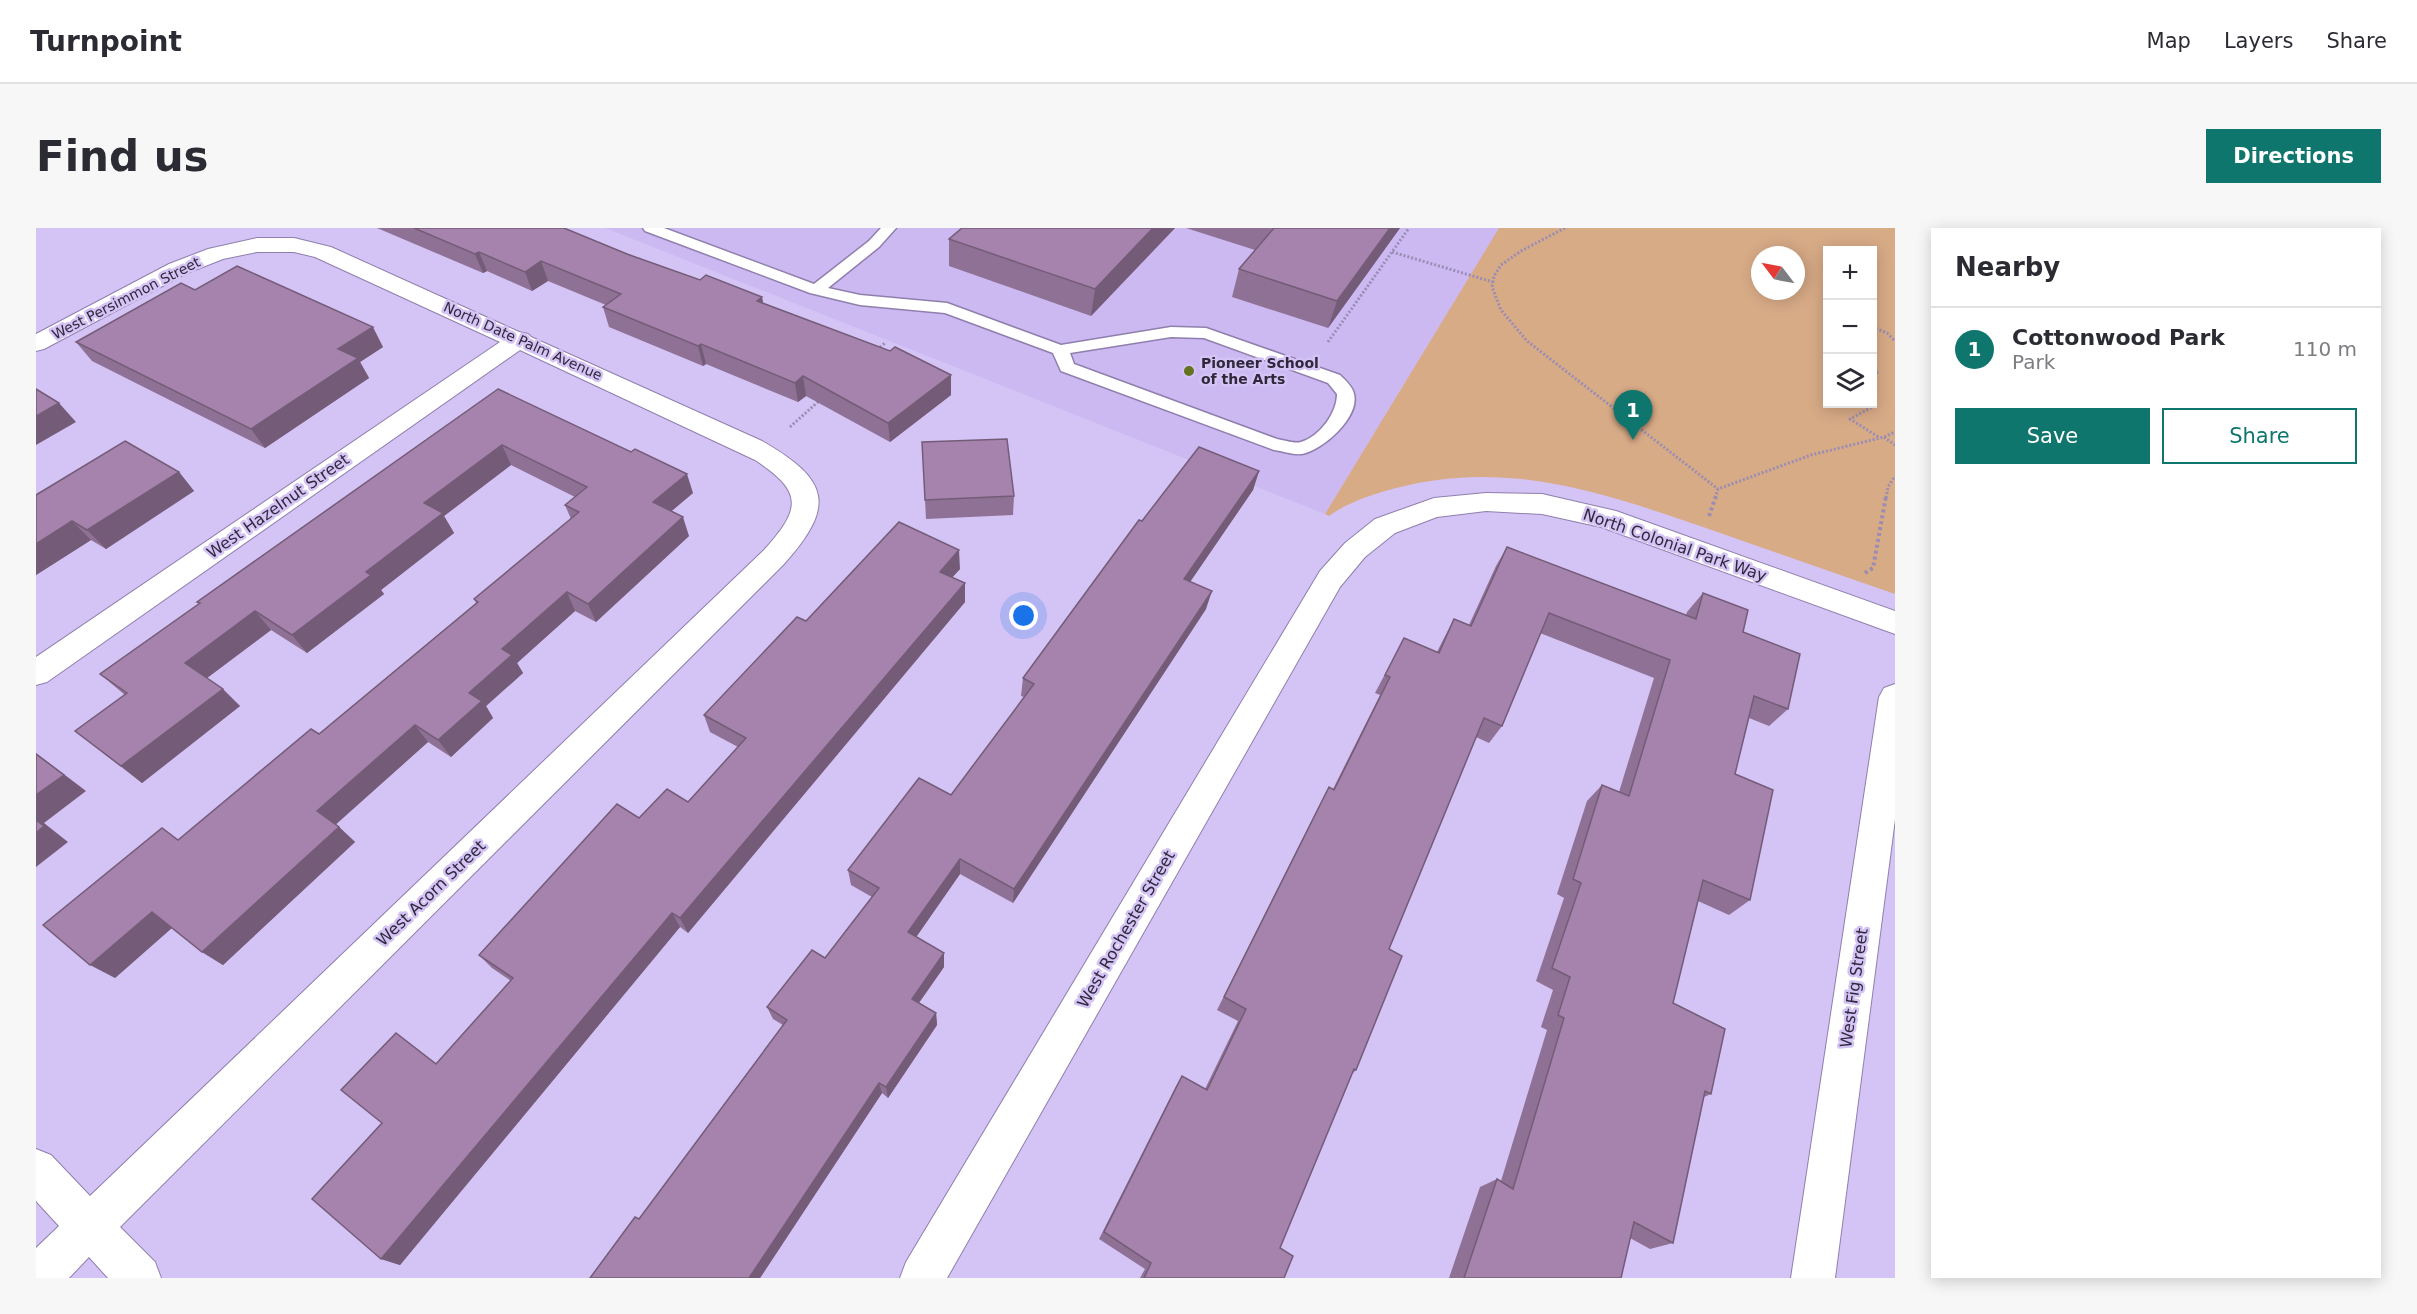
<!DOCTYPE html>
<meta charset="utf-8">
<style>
body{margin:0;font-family:"DejaVu Sans",sans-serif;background:#f7f7f7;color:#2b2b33}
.controls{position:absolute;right:18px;top:18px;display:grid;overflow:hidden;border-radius:0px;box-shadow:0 3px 15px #0003}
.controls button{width:54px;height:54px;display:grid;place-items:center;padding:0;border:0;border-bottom:2px solid #e1e1e2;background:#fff;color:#2b2b33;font:30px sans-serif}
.compass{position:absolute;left:1715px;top:18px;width:54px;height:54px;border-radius:50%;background:#fff;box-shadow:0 3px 15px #0003;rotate:302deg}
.you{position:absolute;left:988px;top:388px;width:21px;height:21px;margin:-15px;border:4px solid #fff;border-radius:50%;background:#1a73e8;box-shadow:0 0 0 9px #1a73e833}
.badge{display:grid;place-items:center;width:39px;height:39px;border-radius:50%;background:#0f766e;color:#fff;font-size:20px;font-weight:700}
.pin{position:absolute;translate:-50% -50px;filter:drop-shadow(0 2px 3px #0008)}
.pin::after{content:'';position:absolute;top:32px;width:21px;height:18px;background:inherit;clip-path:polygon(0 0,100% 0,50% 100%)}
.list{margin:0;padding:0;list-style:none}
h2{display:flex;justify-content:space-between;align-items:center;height:78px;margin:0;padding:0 24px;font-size:26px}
h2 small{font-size:20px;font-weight:400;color:#7c7c81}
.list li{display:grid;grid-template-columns:39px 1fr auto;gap:18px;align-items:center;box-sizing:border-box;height:84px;padding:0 24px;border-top:2px solid #e1e1e2}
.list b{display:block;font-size:22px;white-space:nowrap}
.list p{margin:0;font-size:20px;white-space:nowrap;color:#7c7c81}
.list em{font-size:20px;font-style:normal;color:#7c7c81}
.actions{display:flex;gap:12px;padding:18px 24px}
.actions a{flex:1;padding:14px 0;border:2px solid #0f766e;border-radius:0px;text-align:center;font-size:21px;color:#0f766e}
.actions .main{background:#0f766e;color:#fff}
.icon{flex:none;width:33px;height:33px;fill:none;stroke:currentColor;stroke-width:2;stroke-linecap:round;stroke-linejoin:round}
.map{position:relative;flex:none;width:1859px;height:1050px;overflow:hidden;border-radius:0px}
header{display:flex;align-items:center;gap:36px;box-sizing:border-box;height:84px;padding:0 30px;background:#fff;border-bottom:2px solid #e1e1e2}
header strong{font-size:28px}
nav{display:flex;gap:33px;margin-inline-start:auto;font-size:21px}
.intro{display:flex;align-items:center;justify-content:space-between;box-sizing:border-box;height:144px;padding:0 36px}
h1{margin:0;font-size:42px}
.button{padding:15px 27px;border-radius:0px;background:#0f766e;color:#fff;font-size:21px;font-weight:700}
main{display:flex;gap:36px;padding:0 36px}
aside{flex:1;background:#fff;border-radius:0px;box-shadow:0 3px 15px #0003}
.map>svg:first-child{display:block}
</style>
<header>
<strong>Turnpoint</strong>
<nav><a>Map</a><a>Layers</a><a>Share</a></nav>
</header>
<div class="intro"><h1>Find us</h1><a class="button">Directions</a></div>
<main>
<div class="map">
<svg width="1859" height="1050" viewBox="0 0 1859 1050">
<rect width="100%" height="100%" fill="#d4c3f5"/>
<!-- built -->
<path fill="#ccb9f2" d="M569,0H1463L1289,286Z"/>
<!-- green -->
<path fill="#d8ab87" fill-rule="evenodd" d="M1463,0H1859V366C1802,346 1744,326 1687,306C1579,269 1477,229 1360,260C1338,266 1312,274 1293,288L1289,286ZM1792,22H1836V176H1792ZM1724,27H1760V63H1724Z"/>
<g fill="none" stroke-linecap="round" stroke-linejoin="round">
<!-- lane casing -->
<g stroke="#8f7fad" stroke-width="3">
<path id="lane" d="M607,0H628L778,56L833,13L845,0H860L843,19L792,60L824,67L911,75L1025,117L1135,99L1170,100L1304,147C1309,152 1317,159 1318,166C1324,189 1287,222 1266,226C1257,227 1247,223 1238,222L1025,143L1017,125L909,85L824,77L774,65L609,3ZM1135,109L1168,110L1292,155L1301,166C1301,185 1284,208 1265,214C1258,216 1248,212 1241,211L1038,136L1034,125Z"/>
</g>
<!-- street casing -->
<g stroke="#8f7fad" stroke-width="2">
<g id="street">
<path d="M221,10H258L295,19L483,104L492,106L495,109L726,213C794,252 800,278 748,336L84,999L119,1034L125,1050H72L53,1029L33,1050H0V1020L23,998L0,973V921L15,927L54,968L728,322C765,281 768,264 719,232L484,122L11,454L0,457V429L464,114L279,29L258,24H221L187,31L149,46L8,121L0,123V106L133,36L172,21Z"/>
<path d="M1450,265L1506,266L1580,283L1859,383V406L1565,299L1506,286L1450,283L1401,289L1359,305L1329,329L1304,359L911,1050H864L870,1034L1284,343L1309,315L1339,291L1398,270Z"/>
<path d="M1859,456V591L1799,1050H1755L1843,469L1848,460Z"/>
</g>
</g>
<!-- path-far1 -->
<g stroke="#9a8cb3" stroke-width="3" stroke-dasharray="2 2" stroke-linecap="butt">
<path d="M1529,0L1485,23L1465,37L1458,48L1456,59L1465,82L1491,113L1682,261"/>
<path d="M1356,24L1457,54"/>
<path d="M1836,99L1851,105L1859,113"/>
<path d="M1292,114L1373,0"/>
<path d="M841,122L850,114"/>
<path d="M1836,133L1841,144L1836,155"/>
<path d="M1834,176L1836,179L1814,191L1844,210"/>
<path d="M754,199L784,172"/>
<path d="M1848,209L1859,217"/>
<path d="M1679,270L1682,261L1775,227L1848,209L1859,204"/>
<path d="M1850,270L1852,259L1859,248"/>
</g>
<!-- path -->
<g stroke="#9a8cb3" stroke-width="4" stroke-dasharray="3 3" stroke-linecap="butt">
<path d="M1673,288L1680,268"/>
<path d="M1829,345L1837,340L1850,268"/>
</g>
<!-- lane -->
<use href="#lane" fill="#fff" fill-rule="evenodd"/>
<!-- street -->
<use href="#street" fill="#fff" fill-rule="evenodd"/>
</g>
<!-- wall -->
<g fill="#8e7194">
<path d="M341,0H528L591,26L664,52L726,69L727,75L915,147V167L854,214L770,168L762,174L670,136L667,138L573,99L567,79L570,77L512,53L496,63L451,43L447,45Z"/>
<path d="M1139,0L1055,88L913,38V11Z"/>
<path d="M1150,0H1364L1292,100L1196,69L1203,41L1219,22Z"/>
<path d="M159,62L347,119L324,134L333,150L229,220L56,133L40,114Z"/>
<path d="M462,161L657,265L635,283L653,308L560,394L539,383L481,435L487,445L450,478L457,490L415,529L392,514L300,596L319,614L187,737L166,724L136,700L79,750L142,612L283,506L440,375L438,371L535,291L529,277L539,269L475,237L408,288L418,305L345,362L348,366L271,425L235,402L171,450L204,478L106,555L39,503L89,467L64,446L163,376L161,374Z"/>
<path d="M886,214L978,268L977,287L890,291Z"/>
<path d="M1223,243L1217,262L1154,354L1170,381L977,675L924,646L880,709L908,739L883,775L900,785L901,797L852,870L846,865L724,1050H554L603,991L747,797L737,791L731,779L789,730L836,669L815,657L812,642L915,567L988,469L985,468L987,450L1106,293Z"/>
<path d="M143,244L158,263L70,321L55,312L0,347V267Z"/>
<path d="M1471,319L1650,387L1651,384L1667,365L1707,404L1752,481L1733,498L1713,490L1699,546L1714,672L1693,687L1662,673L1637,775L1675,866L1668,869L1637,1015L1614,1021L1594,1010L1585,1050H1413L1444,959L1461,951L1465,953L1511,802L1505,799L1517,762L1500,753L1528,670L1521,666L1551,573L1566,557L1583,564L1618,450L1504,405L1466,498L1453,515L1440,509L1353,721L1320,842L1316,846L1244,1020L1248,1050H1104L1109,1041L1063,1011L1140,858L1146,848L1169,861L1202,793L1181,782L1284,576L1293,559L1297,561L1344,467L1339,465L1368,410L1401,424L1408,410L1418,391L1433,397L1460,338Z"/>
<path d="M924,341L916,349L929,374L652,705L644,699L364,1037L345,1031L346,895L360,805L401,836L475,753L456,740L443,727L652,574L702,519L674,504L668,487L770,393Z"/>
</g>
<!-- shaded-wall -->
<g fill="#745c78">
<path d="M1117,0H1139L1055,88L1059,61Z"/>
<path d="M1354,0H1364L1292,100L1301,73Z"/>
<path d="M443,24L451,43L447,45L439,26Z"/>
<path d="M505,33L512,53L496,63L489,44Z"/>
<path d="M726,69L729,88L721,73Z"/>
<path d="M337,99L347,119L324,134L333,150L229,220L215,201L302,121Z"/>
<path d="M665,116L670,136L667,138L662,118Z"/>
<path d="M915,147V167L854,214L852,195Z"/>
<path d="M767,148L770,168L762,174L759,155Z"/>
<path d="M23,175L40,194L0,217V188Z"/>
<path d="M466,217L475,237L408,288L418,305L345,362L348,366L271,425L256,407L330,344L388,275Z"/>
<path d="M1223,243L1217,262L1143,370L1148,351Z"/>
<path d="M143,244L158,263L70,321L51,302Z"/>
<path d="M651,246L657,265L624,293L617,274Z"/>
<path d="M647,289L653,308L560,394L552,376Z"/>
<path d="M36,293L55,312L0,347V316Z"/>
<path d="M923,322L924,341L905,362L904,344Z"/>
<path d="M929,355V374L652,705L644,690Z"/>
<path d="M1176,363L1170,381L977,675L978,661Z"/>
<path d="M531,364L539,383L481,435L487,445L450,478L457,490L415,529L402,512L433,465L466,421Z"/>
<path d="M219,383L235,402L167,453L149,435Z"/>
<path d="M187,461L204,478L106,555L85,538Z"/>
<path d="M379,497L392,514L297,599L281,583Z"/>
<path d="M0,525L50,563L8,595L32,614L0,639Z"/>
<path d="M303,599L319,614L187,737L166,724Z"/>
<path d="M924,631V646L874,718L872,704Z"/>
<path d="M116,684L138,698L79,750L54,737Z"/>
<path d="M636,685L644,699L364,1037L345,1031Z"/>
<path d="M908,725V739L877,783L876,771Z"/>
<path d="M900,785L901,797L852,870L850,859Z"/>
<path d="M843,855L846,865L724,1050H713Z"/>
</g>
<!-- building -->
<g fill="#a583ac" stroke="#745c78" stroke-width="1.5">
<path d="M378,0H528L591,26L664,52L670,47L726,69L721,73L854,123L859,119L915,147L852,195L767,148L759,155L665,116L662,118L567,79L585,66L505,33L489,44L443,24L439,26Z"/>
<path d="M926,0H1117L1059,61L913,11Z"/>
<path d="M1238,0H1354L1301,73L1203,41Z"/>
<path d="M201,38L337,99L302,121L322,130L215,201L40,114L145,55L159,62Z"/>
<path d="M0,161L23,175L0,188Z"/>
<path d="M462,161L595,224L599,221L651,246L617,274L647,289L552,376L531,364L466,421L476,427L433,465L446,473L402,512L379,497L281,583L303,599L166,724L116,684L54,737L7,697L126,600L142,612L275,501L283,506L442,374L438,371L543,284L529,277L551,259L466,217L388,275L407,285L330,344L335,347L256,407L219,383L149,435L187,461L85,538L39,503L91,465L64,446L164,375L161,374Z"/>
<path d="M971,211L978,268L889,272L886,214Z"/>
<path d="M89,213L143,244L51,302L36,293L0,316V267Z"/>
<path d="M1163,219L1223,243L1148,351L1176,363L978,661L924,631L872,704L908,725L876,771L900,785L850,859L843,855L713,1050H554L599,989L603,991L751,792L731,779L776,722L789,730L843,660L812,642L883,550L915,567L998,456L987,450L1103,292L1106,293Z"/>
<path d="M863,294L923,322L904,344L929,355L644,690L636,685L345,1031L276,971L346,895L305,862L360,805L400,836L477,750L443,727L581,576L603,590L631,561L652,574L710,510L668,487L761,389L770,393Z"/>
<path d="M1471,319L1660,391L1667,365L1712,382L1707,404L1764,426L1752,481L1718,468L1699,546L1737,562L1714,672L1667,652L1637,775L1689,801L1675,866L1669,863L1637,1015L1598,994L1585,1050H1428L1461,951L1477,961L1528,790L1522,787L1534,749L1516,740L1545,655L1537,651L1566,557L1593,568L1634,432L1513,385L1466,498L1448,490L1353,721L1366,728L1320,842L1318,841L1244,1020L1257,1028L1248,1050H1108L1115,1035L1068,1004L1146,848L1171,862L1210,781L1188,769L1293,559L1298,562L1354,449L1349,447L1368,410L1403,425L1418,391L1435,398Z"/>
<path d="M0,526L28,547L0,567Z"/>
<path d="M0,592L8,598L0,605Z"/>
</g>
<!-- markers -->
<circle fill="#62721f" stroke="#d4c3f5" stroke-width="2" cx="1153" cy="143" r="6"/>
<g text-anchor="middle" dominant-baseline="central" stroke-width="5" stroke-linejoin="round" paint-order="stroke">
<!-- far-street labels -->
<g font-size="14" fill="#2f283b" stroke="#d4c3f5">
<text transform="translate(90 70) rotate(-27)">West Persimmon Street</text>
<text transform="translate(487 113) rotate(24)">North Date Palm Avenue</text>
</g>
<!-- far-poi labels -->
<g font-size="14" font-weight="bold" fill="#2f283b" stroke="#d4c3f5" text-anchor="start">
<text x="1165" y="135">Pioneer School<tspan x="1165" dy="16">of the Arts</tspan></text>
</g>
<!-- street labels -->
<g font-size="16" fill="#2f283b" stroke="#d4c3f5">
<text transform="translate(242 278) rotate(-35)">West Hazelnut Street</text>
<text transform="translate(1639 317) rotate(19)">North Colonial Park Way</text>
<text transform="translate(395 665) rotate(-44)">West Acorn Street</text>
<text transform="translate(1090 701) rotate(-60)">West Rochester Street</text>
<text transform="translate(1818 760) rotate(-82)">West Fig Street</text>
</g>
</g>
</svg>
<div class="controls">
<button>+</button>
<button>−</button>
<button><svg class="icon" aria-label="layers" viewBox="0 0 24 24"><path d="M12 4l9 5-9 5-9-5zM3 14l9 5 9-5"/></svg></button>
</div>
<svg class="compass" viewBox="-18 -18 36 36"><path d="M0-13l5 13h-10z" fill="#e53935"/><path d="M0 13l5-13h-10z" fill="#7c7c81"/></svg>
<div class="you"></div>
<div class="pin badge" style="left:1597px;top:212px">1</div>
</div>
<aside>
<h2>Nearby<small></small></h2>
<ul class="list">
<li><span class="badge">1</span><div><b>Cottonwood Park</b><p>Park</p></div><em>110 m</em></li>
</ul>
<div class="actions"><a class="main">Save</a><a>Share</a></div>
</aside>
</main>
